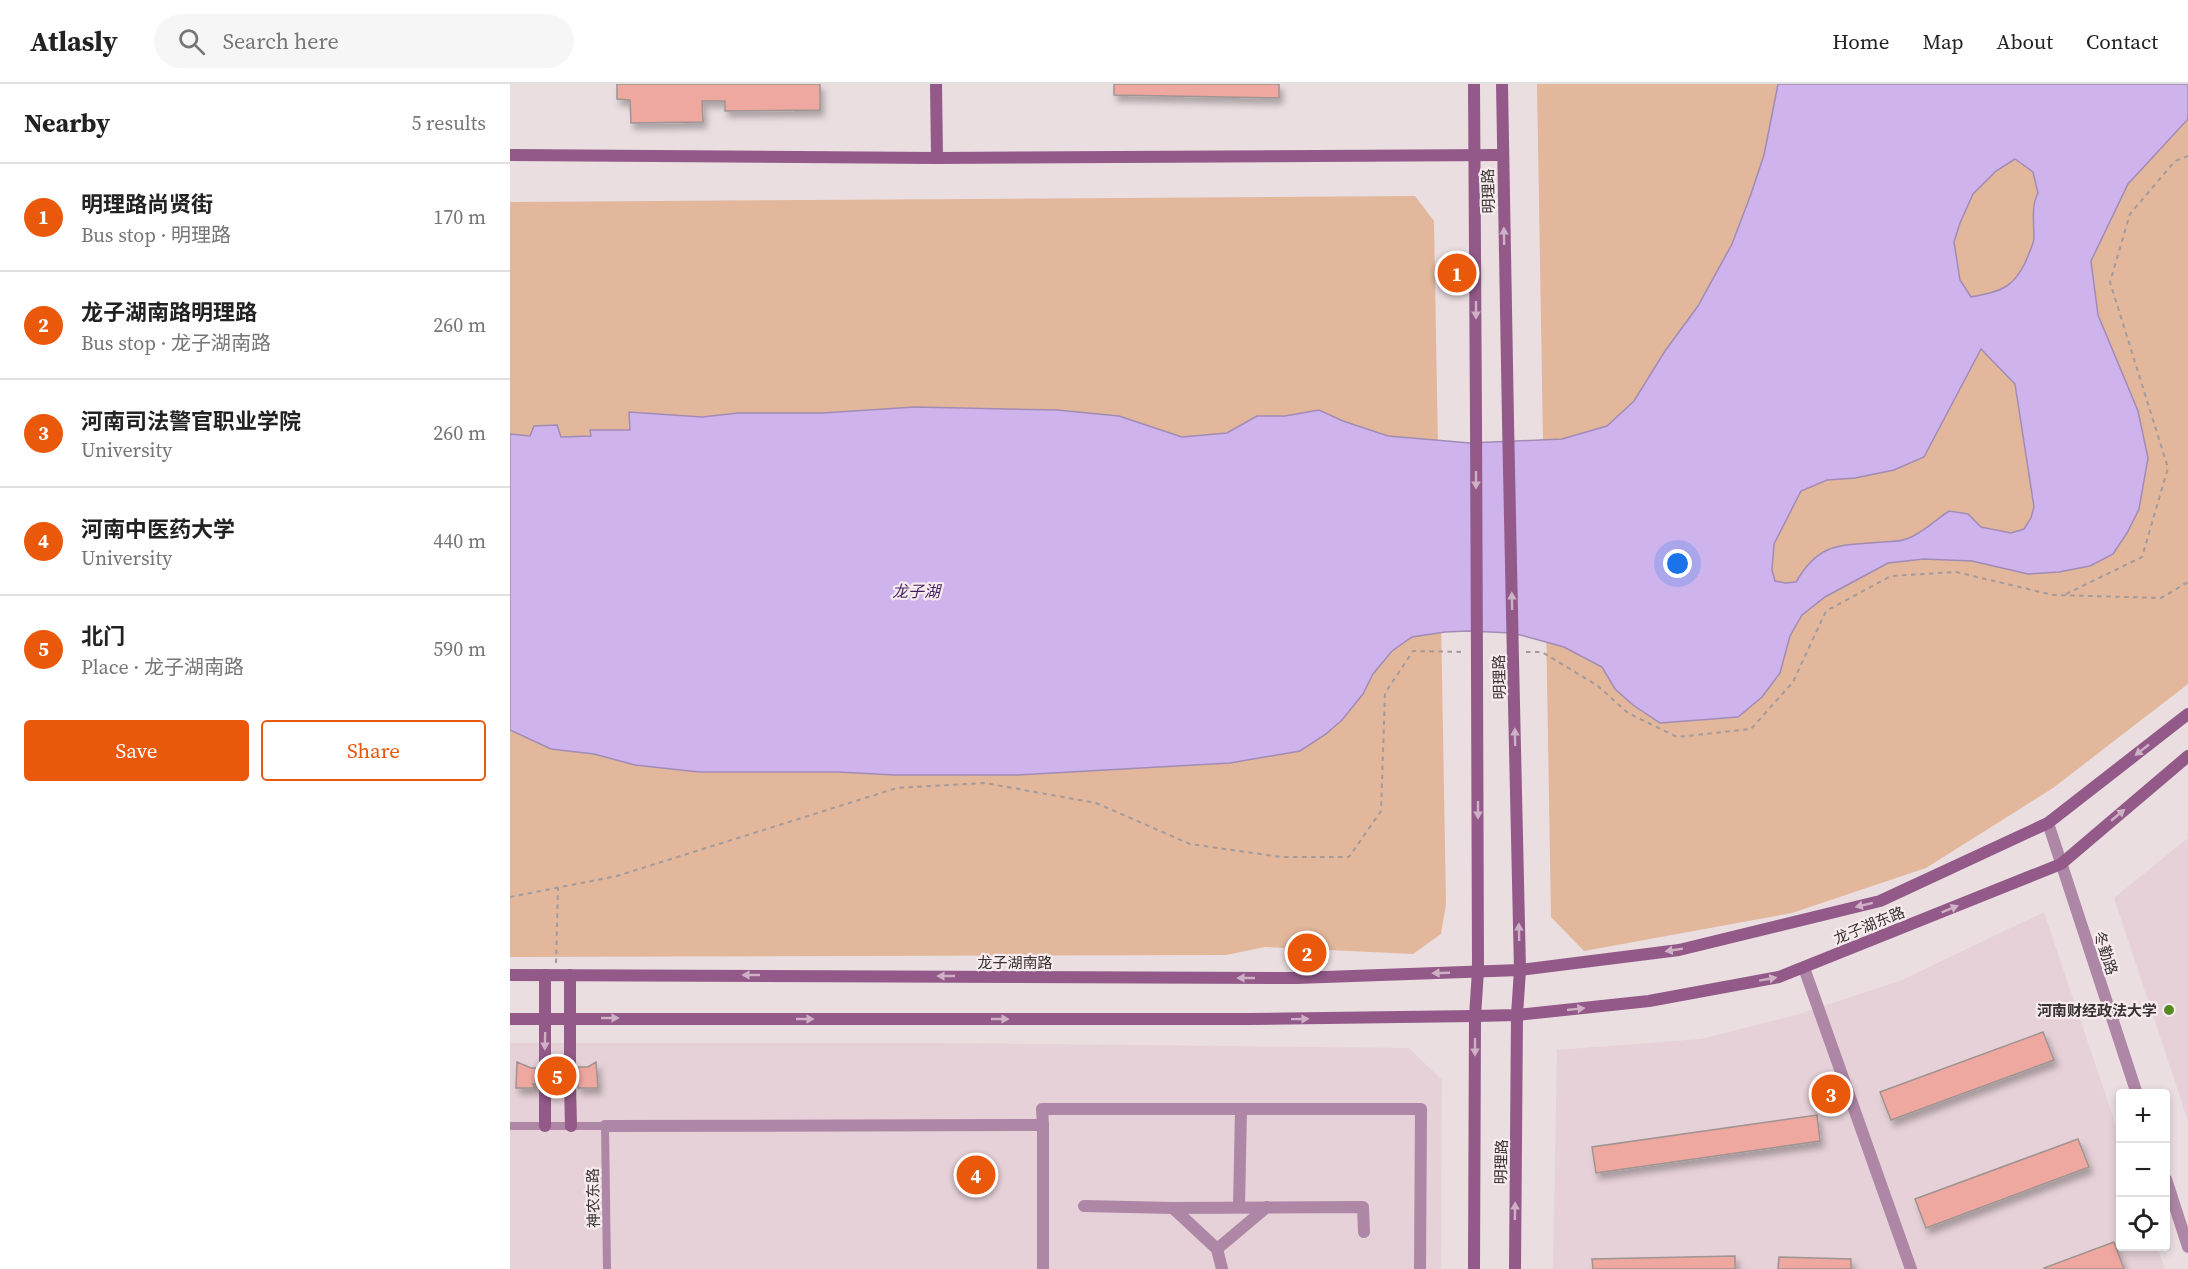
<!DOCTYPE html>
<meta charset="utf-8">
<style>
body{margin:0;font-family:"Source Serif 4","Noto Sans SC",serif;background:#f6f6f6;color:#222}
.controls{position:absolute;right:18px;bottom:18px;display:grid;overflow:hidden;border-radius:6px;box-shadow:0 3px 9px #0003}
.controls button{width:54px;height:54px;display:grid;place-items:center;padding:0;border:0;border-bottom:2px solid #e0e0e0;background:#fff;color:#222;font:30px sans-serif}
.you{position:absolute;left:1168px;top:480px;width:21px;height:21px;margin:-15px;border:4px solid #fff;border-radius:50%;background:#1a73e8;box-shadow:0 0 0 9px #1a73e833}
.badge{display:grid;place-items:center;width:39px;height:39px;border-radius:50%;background:#ea580c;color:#fff;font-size:20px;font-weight:700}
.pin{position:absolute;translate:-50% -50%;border:3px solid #fff;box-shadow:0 2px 6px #0006}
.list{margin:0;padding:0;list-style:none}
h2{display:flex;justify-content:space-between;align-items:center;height:78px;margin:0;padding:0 24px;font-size:26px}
h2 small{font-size:20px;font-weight:400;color:#767676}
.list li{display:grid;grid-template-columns:39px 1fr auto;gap:18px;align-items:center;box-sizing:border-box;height:108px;padding:0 24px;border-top:2px solid #e0e0e0}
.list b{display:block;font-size:22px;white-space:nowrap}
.list p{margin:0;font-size:20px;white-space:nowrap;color:#767676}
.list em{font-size:20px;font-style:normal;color:#767676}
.actions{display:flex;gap:12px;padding:18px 24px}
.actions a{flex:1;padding:14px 0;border:2px solid #ea580c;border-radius:6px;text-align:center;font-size:21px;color:#ea580c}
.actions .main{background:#ea580c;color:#fff}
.icon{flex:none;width:33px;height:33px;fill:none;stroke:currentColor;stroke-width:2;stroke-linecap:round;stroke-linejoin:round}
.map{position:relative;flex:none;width:1678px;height:1185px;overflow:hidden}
header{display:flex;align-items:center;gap:36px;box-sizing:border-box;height:84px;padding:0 30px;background:#fff;border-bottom:2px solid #e0e0e0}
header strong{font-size:28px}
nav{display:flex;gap:33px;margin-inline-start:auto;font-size:21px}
.search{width:420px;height:54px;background:#f6f6f6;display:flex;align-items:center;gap:15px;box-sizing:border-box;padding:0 21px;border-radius:33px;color:#767676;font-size:22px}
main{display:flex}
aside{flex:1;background:#fff}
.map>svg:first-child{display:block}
</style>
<header>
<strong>Atlasly</strong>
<div class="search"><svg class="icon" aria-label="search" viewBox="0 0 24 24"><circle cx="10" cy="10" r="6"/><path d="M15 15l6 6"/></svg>Search here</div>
<nav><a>Home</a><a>Map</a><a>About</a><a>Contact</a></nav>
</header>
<main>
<aside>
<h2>Nearby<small>5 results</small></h2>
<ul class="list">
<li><span class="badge">1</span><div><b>明理路尚贤街</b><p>Bus stop · 明理路</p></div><em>170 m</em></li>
<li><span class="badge">2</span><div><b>龙子湖南路明理路</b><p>Bus stop · 龙子湖南路</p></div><em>260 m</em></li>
<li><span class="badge">3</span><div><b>河南司法警官职业学院</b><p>University</p></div><em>260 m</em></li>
<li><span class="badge">4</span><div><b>河南中医药大学</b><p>University</p></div><em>440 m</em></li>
<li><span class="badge">5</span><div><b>北门</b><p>Place · 龙子湖南路</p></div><em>590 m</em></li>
</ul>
<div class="actions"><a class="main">Save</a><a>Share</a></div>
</aside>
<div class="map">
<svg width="1678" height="1185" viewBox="0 0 1678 1185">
<defs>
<filter id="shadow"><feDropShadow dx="3.5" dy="6" stdDeviation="3" flood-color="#0004"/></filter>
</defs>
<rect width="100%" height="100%" fill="#eadee1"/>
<!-- built -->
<g fill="#e5d1d7">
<path d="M1678,754V1037L1604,814Z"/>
<path d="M1534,828L1610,1054V1162L1647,1163L1655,1185H1043L1047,966L1191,955L1286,931L1392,896Z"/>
<path d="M0,959H426L899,964L932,996L931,1185H0Z"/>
</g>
<!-- green -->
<g fill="#e2b79c">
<path d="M1027,0H1678V600L1543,704L1416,784L1282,829L1074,867L1041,833Z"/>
<path d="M905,112L924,137L936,820L931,850L903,870L755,863L716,871L0,873V118Z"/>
</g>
<!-- water -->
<path fill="#ceb3ed" stroke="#a18cb5" stroke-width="1.5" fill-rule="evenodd" d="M1268,0H1678V35L1618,100L1581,177L1588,231L1628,327L1638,374L1629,425L1617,449L1603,470L1580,482L1549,488L1518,490L1462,477L1414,475L1378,479L1315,513L1292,531L1280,552L1270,589L1252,613L1228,633L1150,639L1123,621L1105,605L1092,583L1054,563L1003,549L957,547L935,548L902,553L882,567L863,590L853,610L832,636L816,650L790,667L720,679L507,691H385L328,688H189L125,681L84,670L41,665L0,646V350L20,352L24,342L47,341L51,353L81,352L80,346H120L119,328L192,333L228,329H312L405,323L547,326L609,332L672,353L717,349L747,332H775L809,326L833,337L878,352L960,359L1052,355L1097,342L1124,317L1155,267L1188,222L1222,160L1241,110L1254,71ZM1505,75L1523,88L1528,109C1521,122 1524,139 1524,155C1523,161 1520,166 1518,172C1505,204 1492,207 1461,213L1450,196L1444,158L1450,139L1463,110L1486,87ZM1471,265L1505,300L1524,423L1521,434L1514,445L1501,449L1471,443L1458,430L1439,427C1428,434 1409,452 1396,455C1389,458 1380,457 1373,458C1330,462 1310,457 1286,498L1275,499L1265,497L1262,486L1264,460L1291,407L1317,396L1345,394L1384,386L1414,373Z"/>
<!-- building -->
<g fill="#efa8a0" stroke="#9f9492" stroke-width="1.5" filter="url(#shadow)">
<path d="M107,0H310V26L215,27V17H192L193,38L121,39L120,16L107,15Z"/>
<path d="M604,0H769V14L604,11Z"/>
<path d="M1533,948L1544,976L1381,1036L1370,1008Z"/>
<path d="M7,978L21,984H27L34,989L40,988L43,983H52L55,988L61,989L65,988L68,983H78L86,978L88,1004H68L67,996L60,993L55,994L52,1000H43L40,995L34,994L30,995L27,1000H23L25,1004H6Z"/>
<path d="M1307,1031L1310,1057L1086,1089L1082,1063Z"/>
<path d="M1568,1055L1579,1083L1416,1144L1405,1115Z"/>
<path d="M1604,1158L1614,1185H1535L1534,1184Z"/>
<path d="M1225,1172V1185H1083L1082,1175Z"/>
<path d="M1269,1173L1341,1175V1185H1268Z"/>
</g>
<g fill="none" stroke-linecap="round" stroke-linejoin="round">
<!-- secondary-tunnel -->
<path stroke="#c6bcbe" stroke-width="12" stroke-dasharray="12 6" stroke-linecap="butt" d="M35,981V1002"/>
<!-- path -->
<g stroke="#a39a9c" stroke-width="2" stroke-dasharray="4.5 4.5" stroke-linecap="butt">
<path d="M1556,510L1632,473L1658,384L1600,198L1620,130L1665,77L1678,72"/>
<path d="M1016,568H1032L1088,602L1118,629L1167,653L1241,645L1283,598L1316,527L1381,492L1446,488L1543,511L1651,514L1678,498"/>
<path d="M0,813L107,792L387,704L475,699L586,719L680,760L771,773H839L871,727L875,609L903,567L953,568"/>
<path d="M46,879L48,804"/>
</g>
<!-- lane -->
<path stroke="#ae86a6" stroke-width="8" d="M0,1042H95L97,1185"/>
<!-- street -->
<g stroke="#ae86a6" stroke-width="12">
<path d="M1538,739L1627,1010"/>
<path d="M1294,884L1401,1185"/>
<path d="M533,1041V1185"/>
<path d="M95,1042L533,1041L532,1025H911L910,1185"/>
<path d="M1656,1095L1678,1163"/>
<path d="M574,1122L663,1124L707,1165L712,1185"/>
<path d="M729,1123L731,1025"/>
<path d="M663,1124L853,1123L854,1148"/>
<path d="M707,1165L757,1123"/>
</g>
<!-- secondary -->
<g stroke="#925989" stroke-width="12">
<path d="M426,0L427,74"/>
<path d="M964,0L966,338"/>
<path d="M992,0L998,337"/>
<path d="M0,71L427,74L992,71"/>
<path d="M1003,576L1010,886L1007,931L1005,1185"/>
<path d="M0,891L787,894L1010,886L1169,866L1370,817L1538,739L1678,630"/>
<path d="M35,891V981"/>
<path d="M0,935H739L965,932L1007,931L1139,917L1269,893L1551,780L1678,672"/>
<path d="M60,981V891"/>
<path d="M60,1001L61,1042"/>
<path d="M35,1002V1042"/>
<path d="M964,1185L965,932L968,887L967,584"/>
</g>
<!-- secondary-bridge -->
<g stroke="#925989" stroke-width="12">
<path d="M998,337L1003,576"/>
<path d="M966,338L967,584"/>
</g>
</g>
<!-- one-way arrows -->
<defs><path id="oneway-solid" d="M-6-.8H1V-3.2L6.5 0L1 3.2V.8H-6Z" transform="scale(1.5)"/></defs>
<g fill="#cfb1c6">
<use href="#oneway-solid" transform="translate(994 152) rotate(-91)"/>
<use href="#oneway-solid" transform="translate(966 226) rotate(90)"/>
<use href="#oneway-solid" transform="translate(966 396) rotate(90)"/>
<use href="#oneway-solid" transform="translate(1002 517) rotate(-91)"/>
<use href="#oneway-solid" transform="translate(1005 653) rotate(-91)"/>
<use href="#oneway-solid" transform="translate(1632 666) rotate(142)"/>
<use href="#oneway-solid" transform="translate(968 726) rotate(90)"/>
<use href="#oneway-solid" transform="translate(1608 731) rotate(-40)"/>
<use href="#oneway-solid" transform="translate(1354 821) rotate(166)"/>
<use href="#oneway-solid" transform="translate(1440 825) rotate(-22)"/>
<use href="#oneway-solid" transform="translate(1009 848) rotate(-91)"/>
<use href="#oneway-solid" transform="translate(1164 866) rotate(171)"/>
<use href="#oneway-solid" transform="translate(931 889) rotate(178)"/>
<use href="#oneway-solid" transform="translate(241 891) rotate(-180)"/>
<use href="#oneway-solid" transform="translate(436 892) rotate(-180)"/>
<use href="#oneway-solid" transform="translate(736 894) rotate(-180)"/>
<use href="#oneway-solid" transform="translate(1258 895) rotate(-10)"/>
<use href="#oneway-solid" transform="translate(1066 925) rotate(-6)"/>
<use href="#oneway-solid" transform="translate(100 934)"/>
<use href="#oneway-solid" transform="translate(295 935)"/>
<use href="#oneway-solid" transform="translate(490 935)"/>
<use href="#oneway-solid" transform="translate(790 935) rotate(-1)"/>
<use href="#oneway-solid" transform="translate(35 957) rotate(91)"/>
<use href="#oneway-solid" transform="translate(965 963) rotate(90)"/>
<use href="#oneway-solid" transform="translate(1005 1127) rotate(-89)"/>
</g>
<!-- markers -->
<circle fill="#558a22" stroke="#f7ebee" stroke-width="2" cx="1659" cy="926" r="6"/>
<g text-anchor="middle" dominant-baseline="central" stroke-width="4.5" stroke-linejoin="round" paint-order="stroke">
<!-- street labels -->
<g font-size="15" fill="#373233" stroke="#f7ebee">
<text transform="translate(978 107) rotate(-91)">明理路</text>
<text transform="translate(989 593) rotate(-91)">明理路</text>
<text transform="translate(1359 841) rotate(-22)">龙子湖东路</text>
<text transform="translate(1596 869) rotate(72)">冬勤路</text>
<text x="505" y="878">龙子湖南路</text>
<text transform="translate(991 1078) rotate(-89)">明理路</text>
<text transform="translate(83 1114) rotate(-91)">神农东路</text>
</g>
<!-- poi labels -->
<g font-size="15" font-weight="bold" fill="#373233" stroke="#f7ebee" text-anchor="end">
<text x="1647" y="926">河南财经政法大学</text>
</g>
<!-- water labels -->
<g font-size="16" font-style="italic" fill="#431f62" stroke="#f7ebee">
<text x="406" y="507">龙子湖</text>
</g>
</g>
</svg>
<div class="controls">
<button>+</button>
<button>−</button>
<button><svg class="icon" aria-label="locate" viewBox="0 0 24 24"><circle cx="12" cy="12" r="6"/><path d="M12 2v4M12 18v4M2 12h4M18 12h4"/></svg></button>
</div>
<div class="you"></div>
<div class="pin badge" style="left:947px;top:189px">1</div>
<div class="pin badge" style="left:797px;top:869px">2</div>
<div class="pin badge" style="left:1321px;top:1010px">3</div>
<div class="pin badge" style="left:466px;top:1091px">4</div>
<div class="pin badge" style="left:47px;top:992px">5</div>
</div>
</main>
